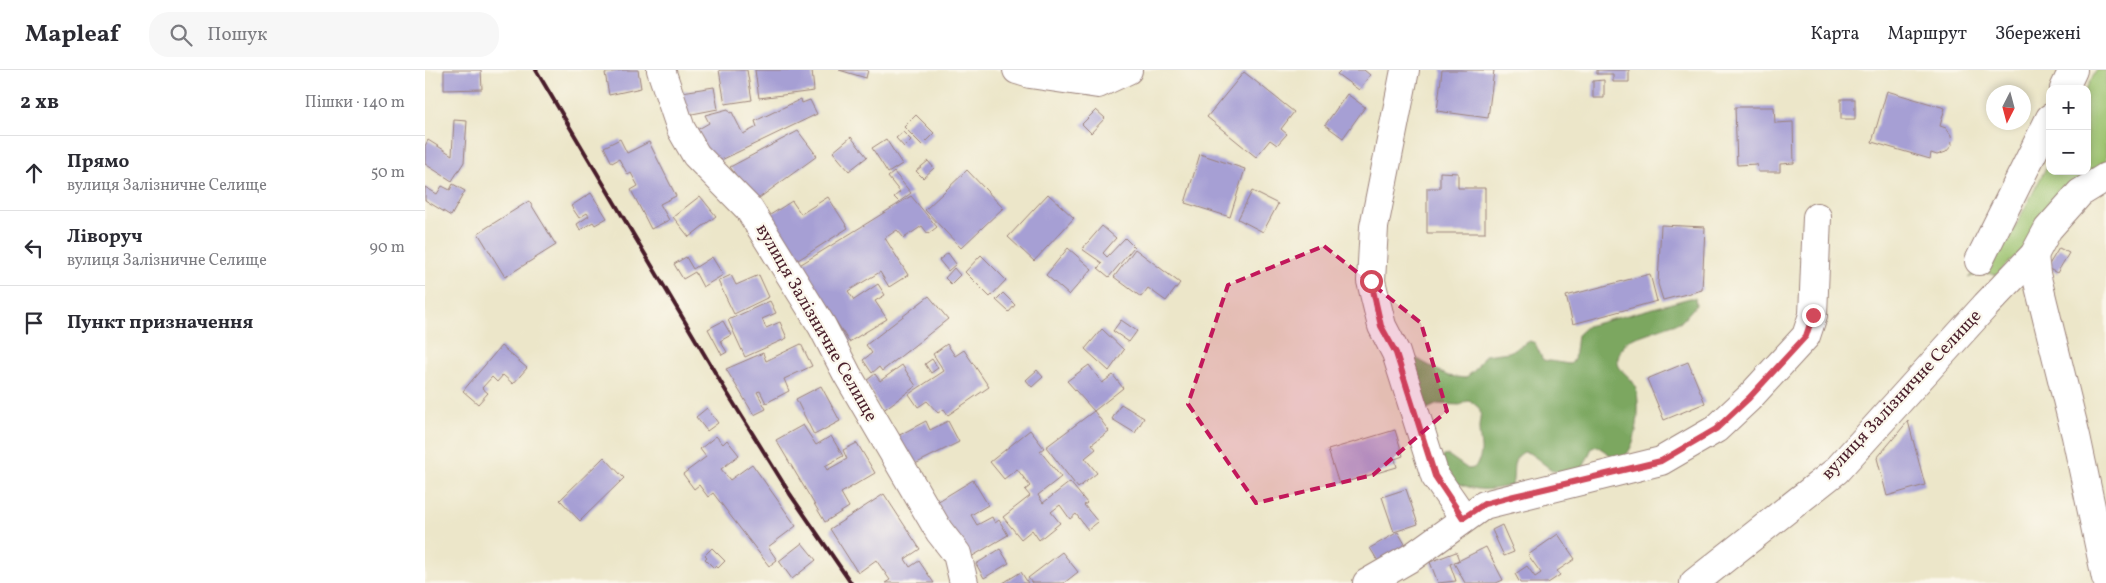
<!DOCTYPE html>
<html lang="uk">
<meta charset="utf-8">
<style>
body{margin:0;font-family:Vollkorn,serif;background:#f7f7f7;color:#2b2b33}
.controls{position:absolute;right:15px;top:15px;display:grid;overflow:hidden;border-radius:10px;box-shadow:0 2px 8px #0003}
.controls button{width:45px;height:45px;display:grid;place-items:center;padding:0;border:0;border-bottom:1px solid #e1e1e2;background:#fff;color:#2b2b33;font:25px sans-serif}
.compass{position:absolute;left:1561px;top:15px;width:45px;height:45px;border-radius:50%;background:#fff;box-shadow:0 2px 8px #0003;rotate:186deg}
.stop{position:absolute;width:15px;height:15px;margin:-11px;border:4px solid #d1495b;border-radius:50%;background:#fff}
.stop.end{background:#d1495b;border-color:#fff;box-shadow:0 1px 5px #0008}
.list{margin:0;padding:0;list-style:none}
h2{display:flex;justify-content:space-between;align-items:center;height:65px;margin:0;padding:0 20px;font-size:21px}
h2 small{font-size:16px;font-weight:400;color:#7c7c81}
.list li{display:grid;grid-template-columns:32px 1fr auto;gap:15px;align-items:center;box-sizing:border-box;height:75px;padding:0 20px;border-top:1px solid #e1e1e2}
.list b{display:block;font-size:19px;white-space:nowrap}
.list p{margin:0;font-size:16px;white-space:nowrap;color:#7c7c81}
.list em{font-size:16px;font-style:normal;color:#7c7c81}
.icon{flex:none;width:28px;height:28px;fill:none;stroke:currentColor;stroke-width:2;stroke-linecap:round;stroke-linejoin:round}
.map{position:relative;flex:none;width:1681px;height:513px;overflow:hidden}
header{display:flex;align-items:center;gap:30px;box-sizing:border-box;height:70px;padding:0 25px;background:#fff;border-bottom:1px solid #e1e1e2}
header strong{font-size:24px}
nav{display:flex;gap:28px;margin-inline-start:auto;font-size:18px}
.search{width:350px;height:45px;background:#f7f7f7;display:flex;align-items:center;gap:12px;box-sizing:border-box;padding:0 18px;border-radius:20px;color:#7c7c81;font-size:19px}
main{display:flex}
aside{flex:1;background:#fff}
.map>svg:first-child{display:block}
</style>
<header>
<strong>Mapleaf</strong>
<div class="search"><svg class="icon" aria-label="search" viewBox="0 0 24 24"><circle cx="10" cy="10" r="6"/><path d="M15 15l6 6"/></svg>Пошук</div>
<nav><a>Карта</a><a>Маршрут</a><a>Збережені</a></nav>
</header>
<main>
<aside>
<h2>2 хв<small>Пішки · 140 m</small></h2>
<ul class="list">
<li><svg class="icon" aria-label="ahead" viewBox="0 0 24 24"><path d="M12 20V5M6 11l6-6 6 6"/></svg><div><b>Прямо</b><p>вулиця Залізничне Селище</p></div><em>50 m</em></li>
<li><svg class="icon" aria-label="left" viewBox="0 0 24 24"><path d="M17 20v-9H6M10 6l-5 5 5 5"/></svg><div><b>Ліворуч</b><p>вулиця Залізничне Селище</p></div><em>90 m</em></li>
<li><svg class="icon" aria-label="arrive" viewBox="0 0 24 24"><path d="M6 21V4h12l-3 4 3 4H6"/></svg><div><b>Пункт призначення</b></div></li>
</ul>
</aside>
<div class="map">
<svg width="1681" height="513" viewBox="0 0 1681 513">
<rect width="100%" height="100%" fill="#fbf7ec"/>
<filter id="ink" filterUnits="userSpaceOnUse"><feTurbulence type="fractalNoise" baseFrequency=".02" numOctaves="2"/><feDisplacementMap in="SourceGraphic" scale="10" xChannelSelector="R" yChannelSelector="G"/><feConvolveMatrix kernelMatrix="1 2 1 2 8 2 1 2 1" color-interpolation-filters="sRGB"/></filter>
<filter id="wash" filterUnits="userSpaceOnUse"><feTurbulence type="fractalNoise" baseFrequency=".0096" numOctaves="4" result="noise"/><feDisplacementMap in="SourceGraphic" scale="20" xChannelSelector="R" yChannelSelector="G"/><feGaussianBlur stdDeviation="1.12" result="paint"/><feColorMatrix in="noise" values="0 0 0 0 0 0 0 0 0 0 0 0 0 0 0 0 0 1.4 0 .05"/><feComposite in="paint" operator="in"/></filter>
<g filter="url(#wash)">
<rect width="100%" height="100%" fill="#ece6c9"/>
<!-- green -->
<path fill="#9ac16c" stroke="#72704c" d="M1671,0H1681V98L1571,205L1558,202L1543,208L1579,173L1591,155L1625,90V101H1662L1661,19Z"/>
<!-- forest -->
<path fill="#7ba760" stroke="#626346" d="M1265,228H1270L1271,235L1257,251L1203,270C1198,275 1191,287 1193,294C1196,303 1207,307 1210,316C1217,332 1213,386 1193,390L1172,376L1167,378L1158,398C1125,408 1130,400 1104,383L1099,382C1084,390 1091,401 1087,415C1061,422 1050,421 1025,410L1014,393L1019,386L1023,385L1043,399L1049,398C1061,383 1054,374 1054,358C1054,351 1057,345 1054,338L1047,332L1042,331L1035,335L1013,334L1002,339L985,285L1023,306L1040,308L1050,300L1060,285L1084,282L1105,271L1110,273L1118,290L1144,294L1149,290L1152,265L1162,256Z"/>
<g id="blocks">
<!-- building -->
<g fill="#a69fd4">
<path d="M19,0H56L57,19L19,20Z"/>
<path d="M198,0H213L216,18L184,25L180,3Z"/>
<path d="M294,0H322L327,30L300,34Z"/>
<path d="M330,0H387L389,21L334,28Z"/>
<path d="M414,0H443L441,8Z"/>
<path d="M916,0H939L945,5L934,20L912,4Z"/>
<path d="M1017,0H1069L1063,48L1012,41Z"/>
<path d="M1172,0H1204V12H1188V4H1172Z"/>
<path d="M819,2L869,42L856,59L862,64L852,75L845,70L831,87L782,47Z"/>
<path d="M1179,10V28H1168V11Z"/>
<path d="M289,17L293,39L262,45L257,22Z"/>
<path d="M1462,21L1520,38L1515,56L1521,58L1526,65L1527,75L1521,82L1512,85L1506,83L1505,89L1447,72Z"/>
<path d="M922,24L940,37L918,68L900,55Z"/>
<path d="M376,29L377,33L385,30L392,44L288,94L270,61L284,53L280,45L303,39L305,43L307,42L318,64L332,57L330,51Z"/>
<rect x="1416" y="29" width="14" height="20"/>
<path d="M1310,37H1349L1350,53L1368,52L1369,93L1355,94V102H1333L1332,94L1312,95Z"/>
<path d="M671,40L680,48L666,63L657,54Z"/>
<path d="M491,45L509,63L497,75L479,57Z"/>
<path d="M29,50L42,51L39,92L27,111L0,94V76L3,70L27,85Z"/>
<path d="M373,61L392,86L330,131L305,97Z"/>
<path d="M478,62L486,70L479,77L471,68Z"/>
<path d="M426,67L442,87L424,101L408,82Z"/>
<path d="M195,69L202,83L224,72L251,126L235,134L244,150L226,159L206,120L213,116L206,103L203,105L194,89L187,93L179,77Z"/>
<path d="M461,69L477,94L463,103L447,78Z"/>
<path d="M775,84L820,99L805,147L760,133Z"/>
<path d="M503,91L509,98L498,108L491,101Z"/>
<path d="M542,100L578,138L536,178L500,140Z"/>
<path d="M469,102L486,123L474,132L469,127L475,122L463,107Z"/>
<path d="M1015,102L1033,103V118H1060V163H1002V118H1015Z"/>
<path d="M28,114L40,121L26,146L0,130V117L12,124L17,116L25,120Z"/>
<path d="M827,121L853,134L838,162L813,149Z"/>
<path d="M166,123L182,148L170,155L168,152L155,160L152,154L164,146L162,143L154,148L146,136Z"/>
<path d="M623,124L649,148L609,191L583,167Z"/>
<path d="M275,126L291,146L264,167L248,147Z"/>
<path d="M486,126L512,157L503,164L497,156L479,168L472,160L460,168L483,205L464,217L455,202L423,221L429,230L453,214L460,225L450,231L462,249L424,272L401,235L398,237L373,196Z"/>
<path d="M403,127L423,158L370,192L342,147L367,131L376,144Z"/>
<path d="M104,131L131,175L80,207L53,163Z"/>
<path d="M1236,155L1280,157L1277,220L1238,230L1233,214Z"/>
<path d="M677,156L691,168L678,183L682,187L700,168L709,177L684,207L673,198L677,193L657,179Z"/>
<path d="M643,178L667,199L644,225L621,205Z"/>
<path d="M1634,178L1644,183L1632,203L1622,198Z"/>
<path d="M710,179L755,213L741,231L723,218L716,227L689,207Z"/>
<path d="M523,183L531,194L523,201L514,190Z"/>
<path d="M556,185L581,210L565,227L540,202Z"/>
<path d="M261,187L268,199L287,187L298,205L278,217L270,202L258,209L249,194Z"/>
<path d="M529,198L535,205L526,214L520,208Z"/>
<path d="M1225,204L1232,231L1148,254L1141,226Z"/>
<path d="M306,205L311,215L334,205L344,227L309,244L293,211Z"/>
<path d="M578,223L590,235L584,242L571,230Z"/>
<path d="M504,226L523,249L457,301L454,297L447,303L438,290L447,283L441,275Z"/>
<path d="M345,231L351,243L337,249L341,258L355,252L362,268L320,287L303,250Z"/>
<path d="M696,250L712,261L704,272L688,261Z"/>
<path d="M298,251L306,265L295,271L302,282L297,285L283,259Z"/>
<path d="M677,259L699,280L684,301L660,279Z"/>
<path d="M376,274L387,296L359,309L364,321L341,333L335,321L332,322L341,339L329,345L301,299L338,283L341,291Z"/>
<path d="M522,274L530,286L539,280L564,317L523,345L519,339L513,343L502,331L493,337L484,324L519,301L508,284Z"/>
<path d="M76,276L102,298L88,314L78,305L72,312L67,307L57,318L63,323L53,334L38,321Z"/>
<path d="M507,289L513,298L506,303L500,294Z"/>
<path d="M1263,292L1280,333L1239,350L1222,309Z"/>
<path d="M477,295L491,316L457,341L441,311L450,304L455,311Z"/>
<path d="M664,295L677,313L688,305L698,318L669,341L684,361L667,374L671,379L660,388L672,403L653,418L621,377L669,341L642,311Z"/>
<path d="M612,300L618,307L607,317L601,310Z"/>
<path d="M396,316L415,351L389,365L371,329Z"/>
<path d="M696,334L719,348L710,363L687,349Z"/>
<path d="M282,338L293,353L282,361L271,347Z"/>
<path d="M501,351L505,360L523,351L534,372L484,397L469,368Z"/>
<path d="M1483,351L1500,415L1462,426L1452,388Z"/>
<path d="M378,355L391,375L406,366L418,386L400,396L402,400L422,389L418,380L432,373L450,403L416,423L424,437L400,452L351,370Z"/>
<path d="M605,360L619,378L615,381L636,407L613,425L618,433L645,412L662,433L659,435L673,452L663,460L651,444L645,449L635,435L626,442L635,453L614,470L607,460L596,469L578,447L605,426L600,420L605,416L592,399L579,409L565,392Z"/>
<path d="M970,360L978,386L970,389L972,397L914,414L903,380Z"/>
<path d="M291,366L298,374L302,370L314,385L296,399L305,410L327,394L371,456L343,477L352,490L344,496L288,423L283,427L274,415L269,419L258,404L281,387L275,379Z"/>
<path d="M179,387L199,408L155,451L135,430Z"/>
<path d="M548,410L563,435L546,445L552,455L567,447L570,453L574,450L583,465L546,487L507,435Z"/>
<path d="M981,419L993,454L969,462L957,427Z"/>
<path d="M459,424L495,479L480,489L485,497L494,491L509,513H460L465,510L451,490L433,503L405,459Z"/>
<path d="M1077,455L1089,482L1079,486L1067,460Z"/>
<path d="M973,462L984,481L956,496L945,478Z"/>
<path d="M1133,464L1150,489L1132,501L1135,505L1123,513H1095L1090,504L1102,496L1110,507L1116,503L1103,485Z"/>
<path d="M377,473L391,490L367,509L354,491Z"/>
<path d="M1061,477L1078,510L1071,513H1040L1029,493Z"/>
<path d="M287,478L300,491L293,498L291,496L289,498L280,489L282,487L280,485Z"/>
<path d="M575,479L584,493L559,508L551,494Z"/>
<path d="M637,482L653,502L639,513H607L603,508Z"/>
<path d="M1031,482L1034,490L1025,494L1031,511L1013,513L1005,492Z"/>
<path d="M596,502L603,513H578Z"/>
</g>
</g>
</g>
<g filter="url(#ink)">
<use href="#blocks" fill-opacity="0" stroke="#9b827a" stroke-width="1"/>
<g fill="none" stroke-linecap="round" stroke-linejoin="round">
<!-- minor casing -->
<g stroke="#9b827a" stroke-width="30">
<g id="minor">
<path d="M236,0L256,59L271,85L324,139L397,256L422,304L514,461L532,484L539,513"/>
<path d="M592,0L605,4L673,14L703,0"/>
<path d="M980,0L949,157L946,211L957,256L971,283L1010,406L1039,448"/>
<path d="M1639,19L1648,0"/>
<path d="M1609,185L1611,204L1651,366L1681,508"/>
<path d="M1554,191L1625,48"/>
<path d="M942,513L987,487L1059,435L1236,391L1291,359L1324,328L1381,266L1388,245L1392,147"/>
<path d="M1269,513L1411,401L1561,235L1609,185L1623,159L1655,123L1681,107"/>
</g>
</g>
<!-- minor -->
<use href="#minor" stroke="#fff" stroke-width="28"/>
<!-- rail -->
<path stroke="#4a1f2b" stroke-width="4" d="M111,0L301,321L365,424L426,513"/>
</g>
</g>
<g fill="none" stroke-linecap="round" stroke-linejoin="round" filter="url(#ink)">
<!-- route -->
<path stroke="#d1495b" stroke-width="6" d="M946,211L956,256L971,283L1010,406L1038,448L1059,434L1089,426L1236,391L1291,359L1324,328L1381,266L1388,245"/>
</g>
<!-- marked area -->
<path fill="#c2185b" fill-opacity="0.2" stroke="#c2185b" stroke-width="4" stroke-dasharray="10 6" stroke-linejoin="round" d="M899,176L996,253L1022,341L948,405L831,433L763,334L803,215Z"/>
<g text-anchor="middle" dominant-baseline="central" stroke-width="4.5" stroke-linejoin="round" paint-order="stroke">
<!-- street labels -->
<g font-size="18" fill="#4a1f2b" stroke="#fbf7ec">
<text transform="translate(391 253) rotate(60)">вулиця Залізничне Селище</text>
<text transform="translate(1477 325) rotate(-47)">вулиця Залізничне Селище</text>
</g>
</g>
</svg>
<div class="controls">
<button>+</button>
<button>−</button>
</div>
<svg class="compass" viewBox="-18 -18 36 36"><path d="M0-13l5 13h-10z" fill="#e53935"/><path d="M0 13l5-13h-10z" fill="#7c7c81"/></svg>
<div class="stop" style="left:946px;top:211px"></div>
<div class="stop end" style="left:1388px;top:245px"></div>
</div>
</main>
